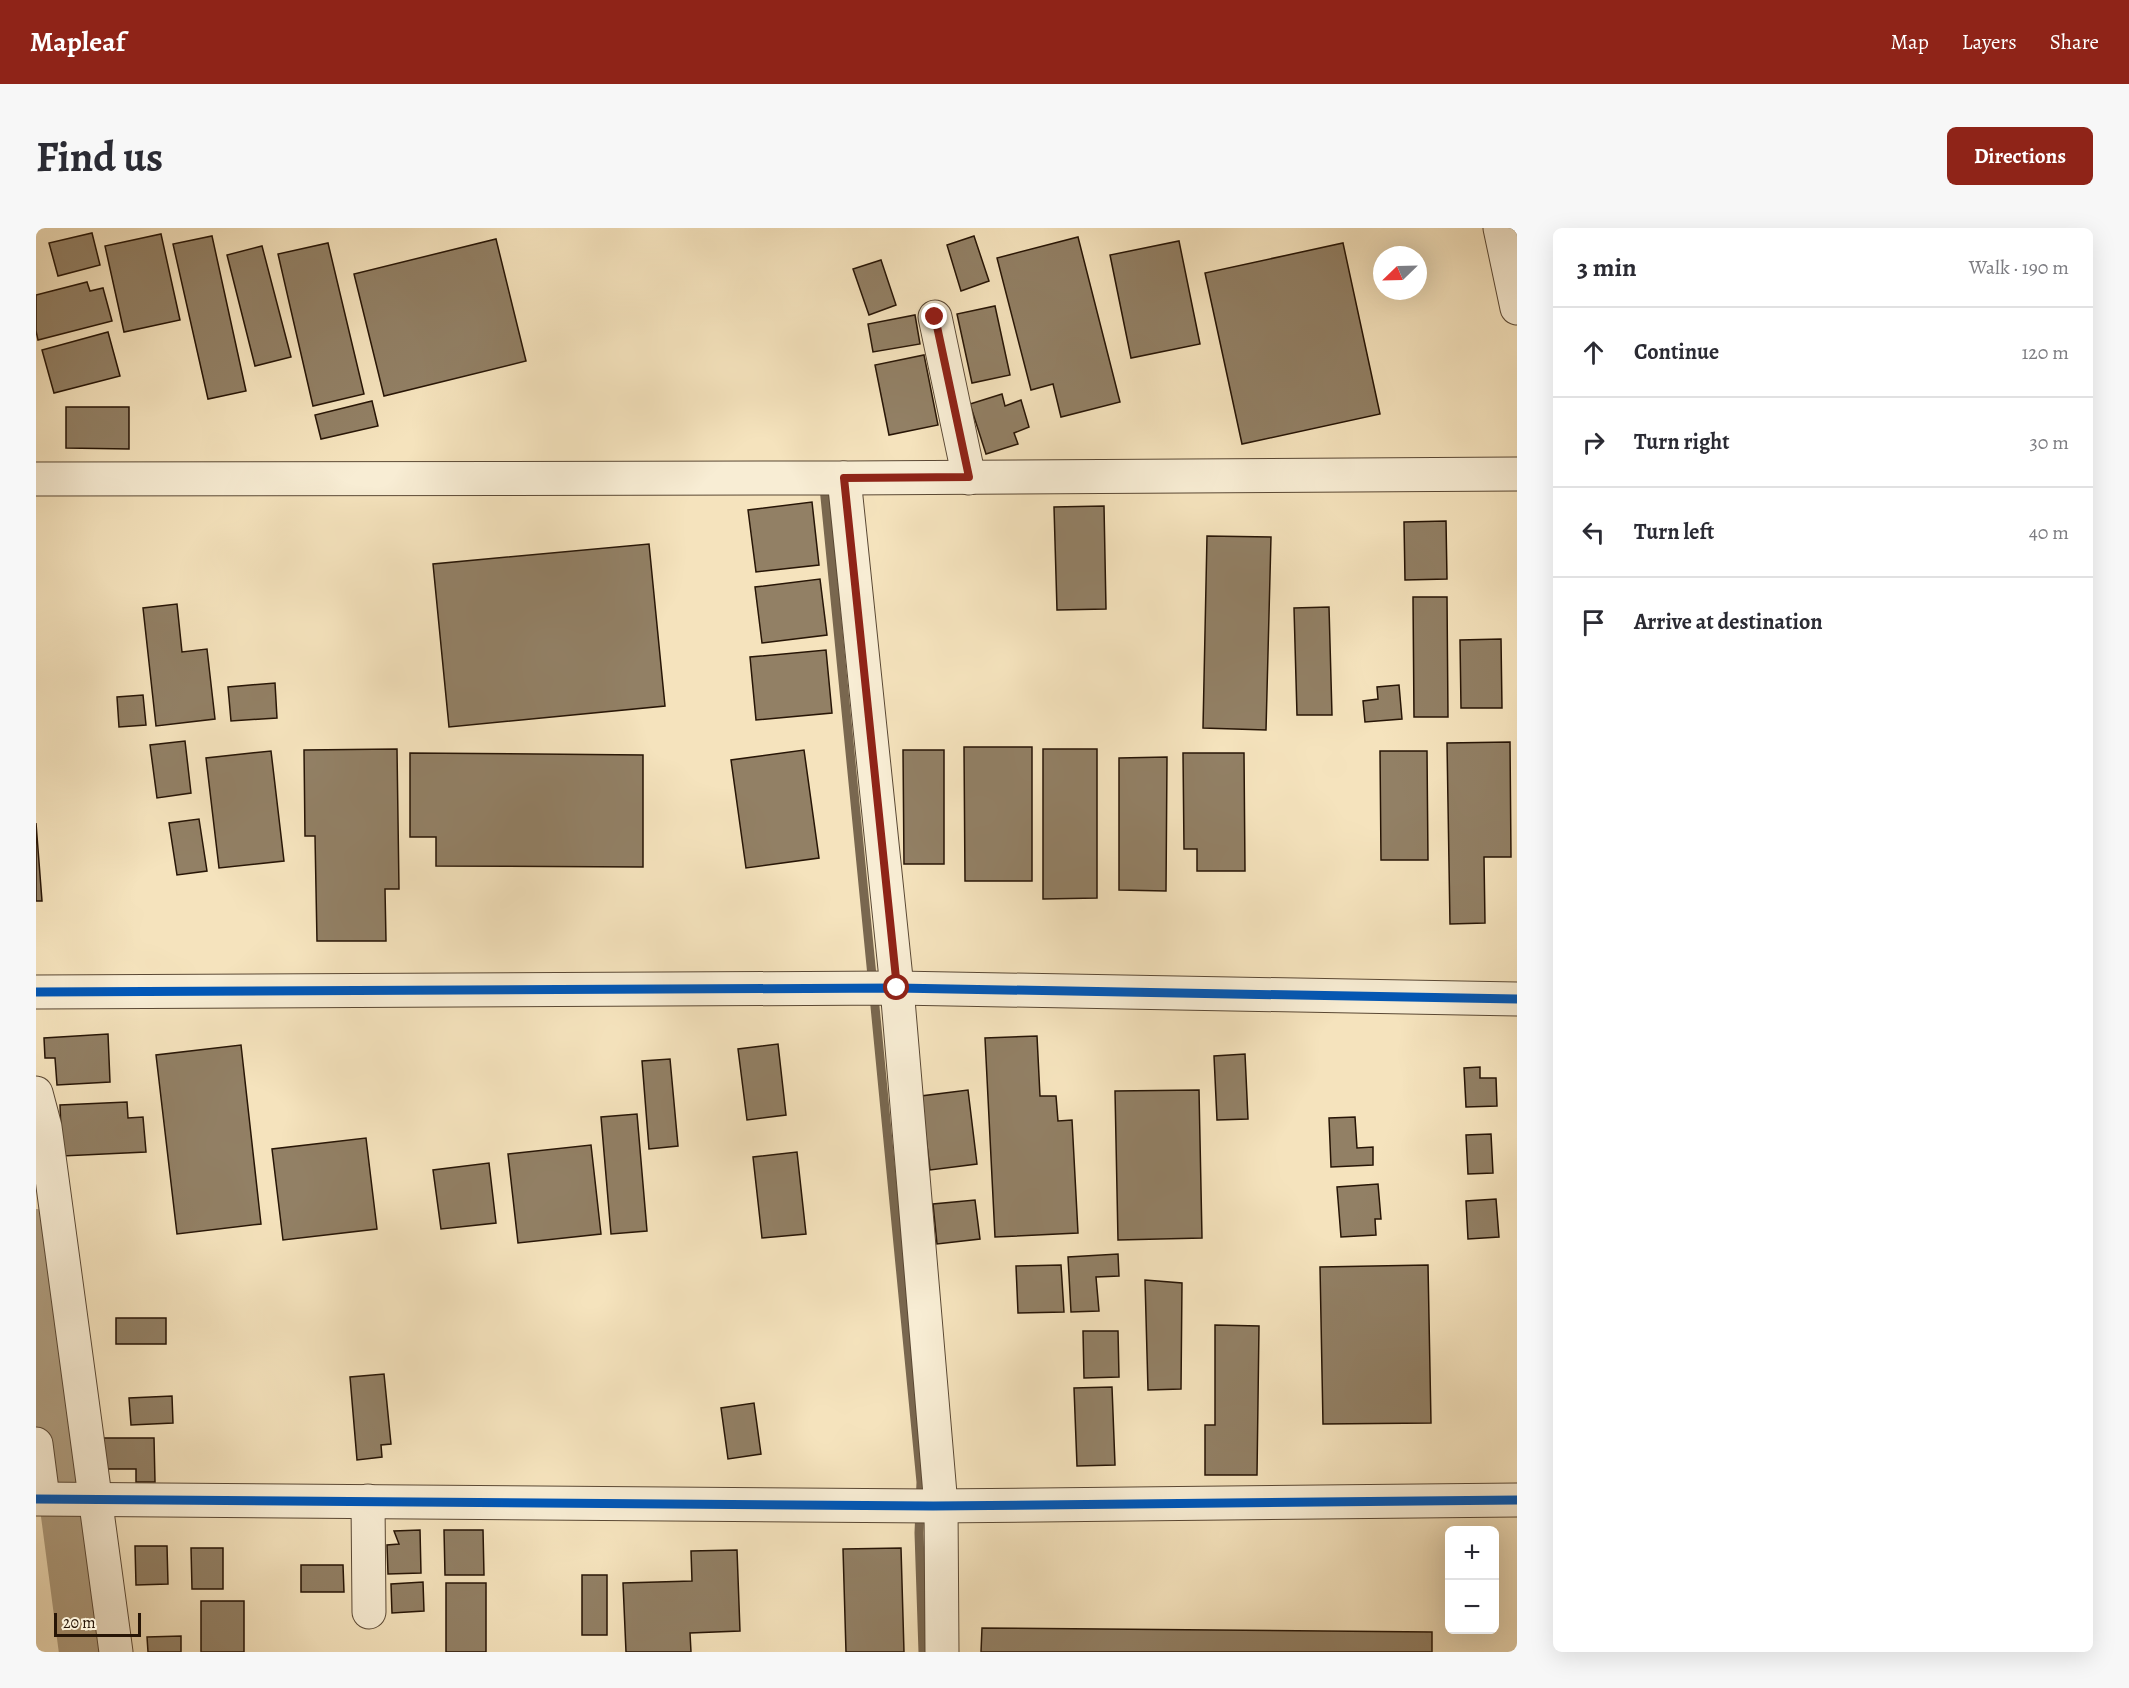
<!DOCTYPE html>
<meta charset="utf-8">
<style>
body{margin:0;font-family:Alegreya,serif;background:#f7f7f7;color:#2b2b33}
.controls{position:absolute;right:18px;bottom:18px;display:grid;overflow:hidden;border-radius:9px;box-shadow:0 6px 24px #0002}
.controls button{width:54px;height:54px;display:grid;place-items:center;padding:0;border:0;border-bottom:2px solid #e1e1e2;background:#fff;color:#2b2b33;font:30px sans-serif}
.compass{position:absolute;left:1337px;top:18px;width:54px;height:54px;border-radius:50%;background:#fff;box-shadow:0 6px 24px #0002;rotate:247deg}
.scale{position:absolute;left:18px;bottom:15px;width:87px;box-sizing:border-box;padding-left:6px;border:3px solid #271506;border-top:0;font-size:16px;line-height:21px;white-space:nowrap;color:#271506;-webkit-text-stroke:4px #f8edd4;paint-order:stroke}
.stop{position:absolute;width:18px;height:18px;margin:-14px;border:4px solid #8f2418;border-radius:50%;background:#fff}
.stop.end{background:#8f2418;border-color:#fff;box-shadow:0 2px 6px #0008}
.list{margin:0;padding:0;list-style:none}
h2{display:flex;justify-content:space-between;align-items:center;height:78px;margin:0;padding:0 24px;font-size:26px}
h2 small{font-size:20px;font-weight:400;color:#7c7c81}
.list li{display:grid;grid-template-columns:39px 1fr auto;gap:18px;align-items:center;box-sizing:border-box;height:90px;padding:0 24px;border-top:2px solid #e1e1e2}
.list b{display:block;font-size:22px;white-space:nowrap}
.list em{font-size:20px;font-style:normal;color:#7c7c81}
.icon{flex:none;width:33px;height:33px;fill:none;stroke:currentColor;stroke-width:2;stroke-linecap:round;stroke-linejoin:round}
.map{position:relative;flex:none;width:1481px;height:1424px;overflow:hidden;border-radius:9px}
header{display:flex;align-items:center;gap:36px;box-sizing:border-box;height:84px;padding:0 30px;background:#8f2418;color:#fff}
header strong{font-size:28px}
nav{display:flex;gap:33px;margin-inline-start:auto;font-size:21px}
.intro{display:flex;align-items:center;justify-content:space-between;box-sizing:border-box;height:144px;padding:0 36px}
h1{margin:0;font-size:42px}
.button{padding:15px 27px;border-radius:9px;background:#8f2418;color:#fff;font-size:21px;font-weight:700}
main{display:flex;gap:36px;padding:0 36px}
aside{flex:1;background:#fff;border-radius:9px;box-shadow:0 6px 24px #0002}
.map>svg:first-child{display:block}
</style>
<header>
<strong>Mapleaf</strong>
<nav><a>Map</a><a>Layers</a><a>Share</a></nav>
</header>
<div class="intro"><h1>Find us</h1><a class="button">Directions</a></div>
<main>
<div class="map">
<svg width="1481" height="1424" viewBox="0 0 1481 1424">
<rect width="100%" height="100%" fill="#f5e3bd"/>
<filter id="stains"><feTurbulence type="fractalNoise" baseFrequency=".00333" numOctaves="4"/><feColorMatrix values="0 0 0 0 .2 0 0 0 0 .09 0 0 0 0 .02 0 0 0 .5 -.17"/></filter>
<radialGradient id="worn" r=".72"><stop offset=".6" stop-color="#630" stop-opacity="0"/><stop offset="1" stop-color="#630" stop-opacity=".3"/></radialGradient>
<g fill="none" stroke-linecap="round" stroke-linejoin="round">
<!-- stream -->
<path stroke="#79674f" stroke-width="9" d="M788,259C822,591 852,922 885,1254L883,1305L887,1424"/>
<!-- river -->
<path stroke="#af9d7f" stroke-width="52" d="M0,1007L26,1249L49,1424"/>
</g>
<!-- building -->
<g fill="#928065" stroke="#271506" stroke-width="1.5">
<path d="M56,5L64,37L22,48L13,15Z"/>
<path d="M125,6L144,92L88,104L69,18Z"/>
<path d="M176,8L210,163L172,171L137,16Z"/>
<path d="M938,8L953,53L925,63L911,17Z"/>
<path d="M1042,9L1084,174L1025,189L1017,156L995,162L961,30Z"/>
<path d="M460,11L490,133L348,168L318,46Z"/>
<path d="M1143,13L1164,116L1095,130L1074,27Z"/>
<path d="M292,15L328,166L277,178L242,26Z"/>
<path d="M1307,15L1344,186L1206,216L1169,45Z"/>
<path d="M226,18L255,129L219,138L191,27Z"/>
<path d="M845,32L860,77L833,87L817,41Z"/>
<path d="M51,54L54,63L67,60L76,93L2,112L0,103V67Z"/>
<path d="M959,78L974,147L936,155L921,86Z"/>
<path d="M879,87L884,116L837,124L832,96Z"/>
<path d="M72,104L84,148L18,165L6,122Z"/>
<path d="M888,127L902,197L853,207L839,137Z"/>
<path d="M966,166L969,178L985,172L993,199L978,205L982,216L950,226L934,176Z"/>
<path d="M336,173L342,198L285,211L279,187Z"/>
<path d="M30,179H93V221L30,220Z"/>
<path d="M776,274L783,337L720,344L712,282Z"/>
<path d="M1068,278L1070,381L1021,382L1018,279Z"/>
<path d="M1410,293L1411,351L1369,352L1368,294Z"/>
<path d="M1171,308L1235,309L1230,502L1167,500Z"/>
<path d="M613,316L629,478L413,499L397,336Z"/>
<path d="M784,351L791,407L726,415L719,359Z"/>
<path d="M1377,369H1411L1412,489H1378Z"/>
<path d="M141,376L146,424L171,421L179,491L120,498L107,380Z"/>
<path d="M1293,379L1296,487H1261L1258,380Z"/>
<path d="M1465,411L1466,480H1425L1424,412Z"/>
<path d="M790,422L796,485L720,492L714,429Z"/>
<path d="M239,455L241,490L195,493L192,459Z"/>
<path d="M1363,457L1366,491L1329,494L1327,473L1342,471L1341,459Z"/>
<path d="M107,467L110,497L83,499L81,469Z"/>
<path d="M149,513L155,565L121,570L114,517Z"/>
<path d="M1474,514L1475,629H1448L1449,695L1414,696L1411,515Z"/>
<path d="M928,519H996V653H929Z"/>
<path d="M361,521L363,661H349L350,713H281L279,608H269L268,522Z"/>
<path d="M1007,521H1061V670L1007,671Z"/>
<path d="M768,522L783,630L710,640L695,532Z"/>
<path d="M867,522H908V636H868Z"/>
<path d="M235,523L248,633L183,640L170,530Z"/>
<path d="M1344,523H1391L1392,632H1345Z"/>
<path d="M374,525L607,527V639L400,638V609H374Z"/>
<path d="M1147,525H1208L1209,643H1161V621H1148Z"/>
<path d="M1131,529L1130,663L1083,662V530Z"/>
<path d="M163,591L171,643L141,647L133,595Z"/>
<path d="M0,595L6,673H0Z"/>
<path d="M72,806L74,854L21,857L19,830H9L8,810Z"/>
<path d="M1001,808L1004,868H1020L1022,893L1036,892L1042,1005L959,1009L949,810Z"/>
<path d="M742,816L750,887L711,892L702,821Z"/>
<path d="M205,817L225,996L141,1006L120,827Z"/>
<path d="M1209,826L1212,891L1181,892L1178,828Z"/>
<path d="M634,831L642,918L613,921L606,833Z"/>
<path d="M1444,839V850H1460L1461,878L1430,879L1428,840Z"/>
<path d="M932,862L941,936L894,942L885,868Z"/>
<path d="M1163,862L1166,1010L1082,1012L1079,863Z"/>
<path d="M91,874L92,890L107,889L110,924L26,928L24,877Z"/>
<path d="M601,886L611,1003L575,1006L565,889Z"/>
<path d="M1319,889L1321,920L1337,919V937L1295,939L1293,890Z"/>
<path d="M1455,906L1457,945L1432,946L1430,907Z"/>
<path d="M330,910L341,1001L247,1012L236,921Z"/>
<path d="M555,917L565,1006L482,1015L472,926Z"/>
<path d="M761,924L770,1006L726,1010L717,929Z"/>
<path d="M453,935L460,995L405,1001L397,942Z"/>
<path d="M1342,956L1345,991H1339L1340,1007L1305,1009L1301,959Z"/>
<path d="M1460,971L1463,1009L1432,1011L1430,973Z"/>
<path d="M939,972L944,1011L901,1016L897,976Z"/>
<path d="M1082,1026L1083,1048L1060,1049L1063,1083L1035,1084L1032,1029Z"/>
<path d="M1025,1037L1028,1084L982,1085L980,1038Z"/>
<path d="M1392,1037L1395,1195L1287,1196L1284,1039Z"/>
<path d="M1109,1052L1146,1055L1145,1161L1112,1162Z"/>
<rect x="80" y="1090" width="50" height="26"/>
<path d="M1179,1097L1223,1098L1221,1247H1169V1197H1179Z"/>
<path d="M1047,1103H1082L1083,1149L1048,1150Z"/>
<path d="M348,1146L355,1216L345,1217L346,1229L321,1232L314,1149Z"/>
<path d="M1076,1159L1079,1237L1041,1238L1038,1160Z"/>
<path d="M136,1168L137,1195L95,1197L93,1170Z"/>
<path d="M718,1175L725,1226L692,1231L685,1180Z"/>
<path d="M63,1210H118L119,1254H100V1241H63Z"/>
<path d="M384,1302L385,1345L352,1346L351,1317L363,1316L358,1303Z"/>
<path d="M408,1302H447L448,1347H409Z"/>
<path d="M99,1318H131L132,1356L100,1357Z"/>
<path d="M155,1320H187V1361H156Z"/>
<path d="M865,1320L868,1424H810L807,1321Z"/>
<path d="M701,1322L704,1403L654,1405L655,1424H590L587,1355L656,1353L655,1323Z"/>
<path d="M265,1337H307L308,1364H265Z"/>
<rect x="546" y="1347" width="25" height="60"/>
<path d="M387,1354L388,1383L356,1385L355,1356Z"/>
<rect x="410" y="1355" width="40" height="69"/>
<rect x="165" y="1373" width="43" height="51"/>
<path d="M946,1400L1396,1404V1424H945Z"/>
<path d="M145,1408V1424H112L111,1409Z"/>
</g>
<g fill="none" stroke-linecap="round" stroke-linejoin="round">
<!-- minor casing -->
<g stroke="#5a4834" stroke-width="35">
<g id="minor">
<path d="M1464,0L1481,80"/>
<path d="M899,89L933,250"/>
<path d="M808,250L861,760L905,1278L906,1424"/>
<path d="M0,251L808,250L1481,246"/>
<path d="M0,865L9,899L80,1424"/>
<path d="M0,1216L7,1270"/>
<path d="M0,1271L897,1278L1481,1272"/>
<path d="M332,1273L333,1384"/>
</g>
</g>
<!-- tertiary casing -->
<g stroke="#5a4834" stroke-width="35">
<path id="tertiary" d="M0,764L861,760L1481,771"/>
</g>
<!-- minor -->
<use href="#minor" stroke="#f8edd4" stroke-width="33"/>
<!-- tertiary -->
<use href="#tertiary" stroke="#f8edd4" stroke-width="33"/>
<!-- cycleway casing -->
<g stroke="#f8edd4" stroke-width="13">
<g id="cycleway">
<path d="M0,764L861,760L1481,771"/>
<path d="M0,1271L897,1278L1481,1272"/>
</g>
</g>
<!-- cycleway -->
<use href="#cycleway" stroke="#0057b8" stroke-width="9"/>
</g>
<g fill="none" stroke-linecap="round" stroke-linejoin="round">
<!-- route -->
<path stroke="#8f2418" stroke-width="8" d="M861,760L808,250L933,249L899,89"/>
</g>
<rect width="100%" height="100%" filter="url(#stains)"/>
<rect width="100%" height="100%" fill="url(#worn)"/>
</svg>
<div class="controls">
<button>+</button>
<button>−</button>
</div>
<svg class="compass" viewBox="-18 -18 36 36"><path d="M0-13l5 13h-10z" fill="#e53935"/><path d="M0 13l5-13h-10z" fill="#7c7c81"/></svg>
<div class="scale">20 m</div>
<div class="stop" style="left:861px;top:760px"></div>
<div class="stop end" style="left:899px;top:89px"></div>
</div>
<aside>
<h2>3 min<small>Walk · 190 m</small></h2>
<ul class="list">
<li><svg class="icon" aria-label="ahead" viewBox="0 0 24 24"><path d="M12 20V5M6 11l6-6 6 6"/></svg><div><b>Continue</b></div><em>120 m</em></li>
<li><svg class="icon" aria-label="right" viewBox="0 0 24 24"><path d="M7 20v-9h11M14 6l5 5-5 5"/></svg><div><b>Turn right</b></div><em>30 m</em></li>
<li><svg class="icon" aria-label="left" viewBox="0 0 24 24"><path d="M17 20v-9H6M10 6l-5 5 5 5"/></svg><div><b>Turn left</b></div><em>40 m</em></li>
<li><svg class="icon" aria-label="arrive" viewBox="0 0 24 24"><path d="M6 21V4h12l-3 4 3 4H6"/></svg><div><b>Arrive at destination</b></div></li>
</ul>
</aside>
</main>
